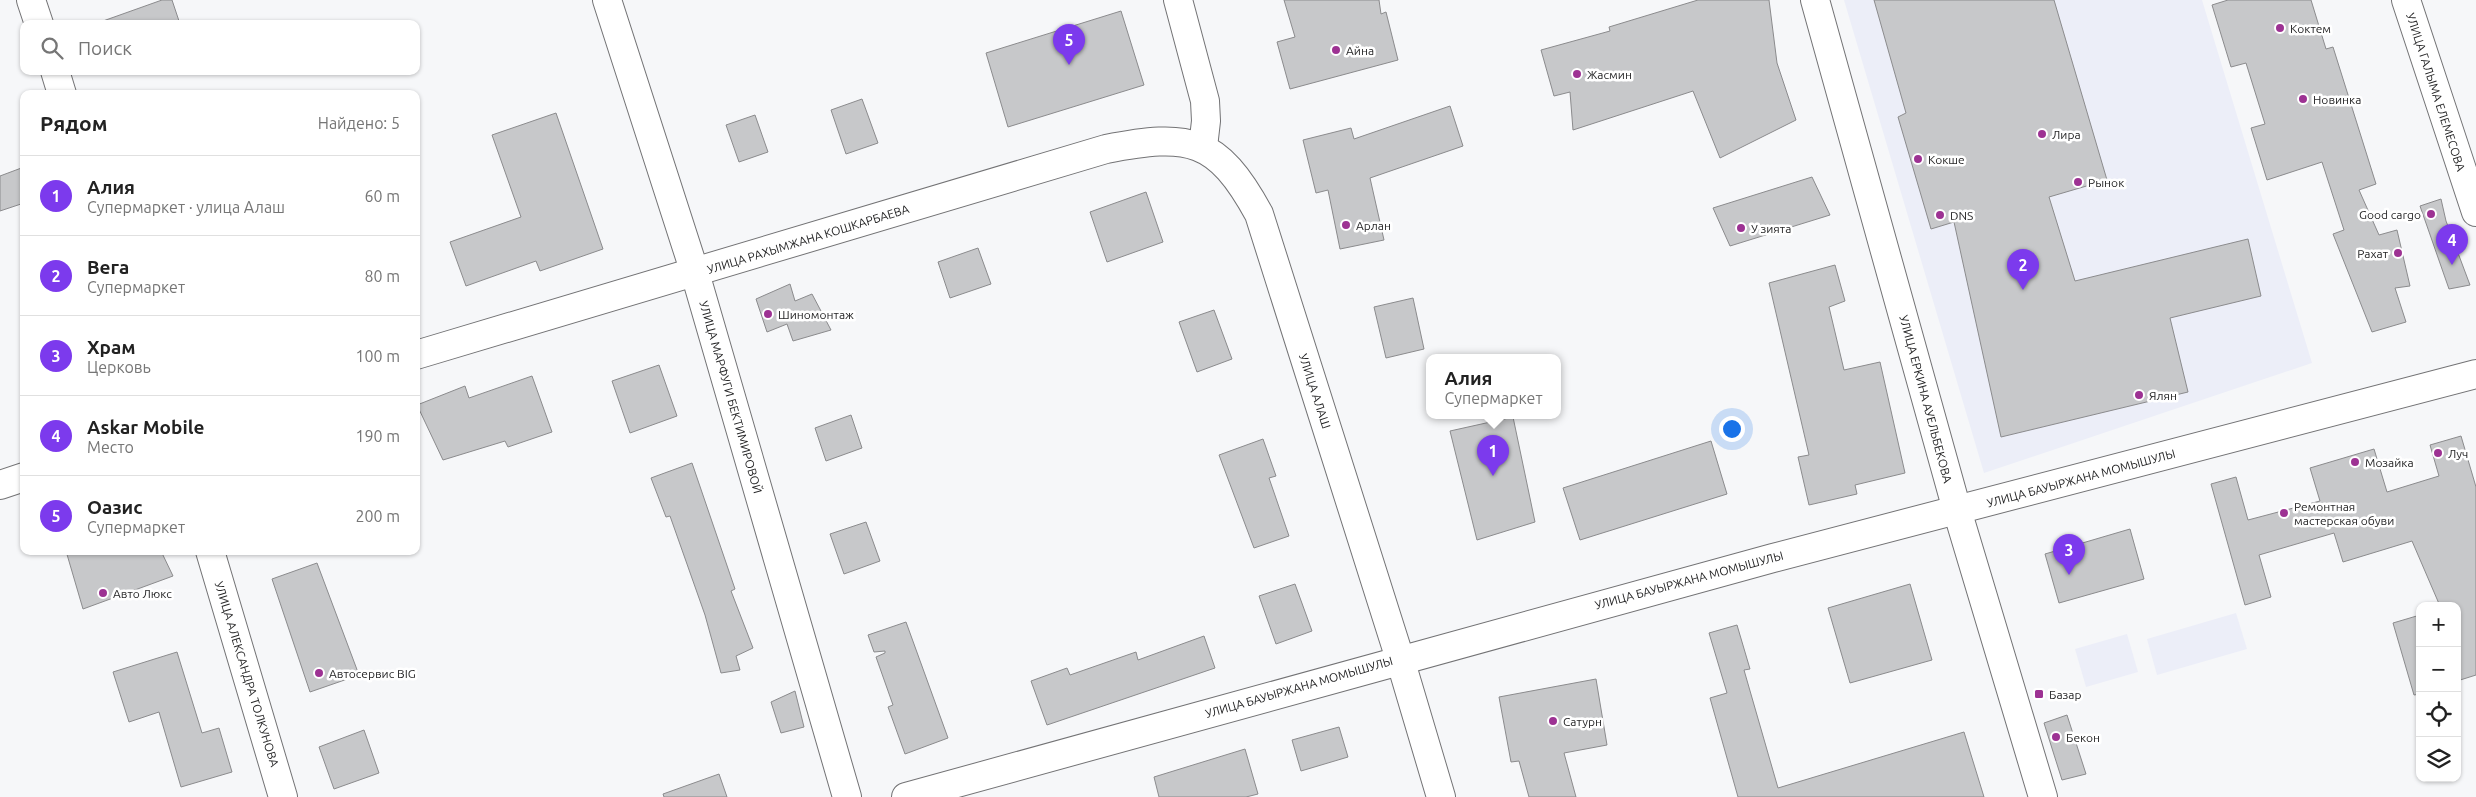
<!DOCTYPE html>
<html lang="ru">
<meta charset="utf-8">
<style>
body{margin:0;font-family:Ubuntu,sans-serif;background:#f6f6f6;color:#222}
.controls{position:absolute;right:15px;bottom:15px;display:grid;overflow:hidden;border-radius:10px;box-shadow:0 1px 4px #0004}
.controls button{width:45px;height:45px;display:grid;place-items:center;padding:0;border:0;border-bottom:1px solid #e0e0e0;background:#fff;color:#222;font:25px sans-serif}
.you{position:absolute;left:1731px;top:428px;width:18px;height:18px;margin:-12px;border:4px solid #fff;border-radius:50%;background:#1a73e8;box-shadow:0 0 0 8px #1a73e833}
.badge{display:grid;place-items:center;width:32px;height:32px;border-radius:50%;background:#7c3aed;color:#fff;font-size:16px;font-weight:700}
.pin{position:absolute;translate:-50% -41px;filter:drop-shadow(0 1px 2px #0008)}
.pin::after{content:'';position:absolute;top:26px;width:18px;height:15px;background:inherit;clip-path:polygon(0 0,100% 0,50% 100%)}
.popup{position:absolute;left:1426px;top:354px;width:135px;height:65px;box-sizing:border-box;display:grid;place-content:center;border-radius:10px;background:#fff;filter:drop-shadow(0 1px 4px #0005);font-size:16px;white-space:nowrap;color:#767676}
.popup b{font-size:19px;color:#222}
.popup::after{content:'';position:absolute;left:50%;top:100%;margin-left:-10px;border:10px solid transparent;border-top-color:#fff}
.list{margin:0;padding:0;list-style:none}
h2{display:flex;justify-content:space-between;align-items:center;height:65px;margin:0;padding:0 20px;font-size:21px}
h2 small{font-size:16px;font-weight:400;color:#767676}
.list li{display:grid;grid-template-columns:32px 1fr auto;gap:15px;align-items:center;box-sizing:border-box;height:80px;padding:0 20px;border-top:1px solid #e0e0e0}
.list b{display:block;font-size:19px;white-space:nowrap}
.list p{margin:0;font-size:16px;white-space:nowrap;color:#767676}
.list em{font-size:16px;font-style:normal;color:#767676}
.icon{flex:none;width:28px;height:28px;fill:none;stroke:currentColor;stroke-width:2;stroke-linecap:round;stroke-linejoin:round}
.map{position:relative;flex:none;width:2476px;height:797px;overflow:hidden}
.search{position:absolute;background:#fff;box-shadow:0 1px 4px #0004;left:20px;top:20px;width:400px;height:55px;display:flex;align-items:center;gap:12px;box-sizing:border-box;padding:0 18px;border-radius:10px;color:#767676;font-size:19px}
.panel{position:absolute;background:#fff;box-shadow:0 1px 4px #0004;left:20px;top:90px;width:400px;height:465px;border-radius:10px}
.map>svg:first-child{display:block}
</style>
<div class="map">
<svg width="2476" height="797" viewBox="0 0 2476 797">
<rect width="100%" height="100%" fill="#f6f7f9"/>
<!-- built -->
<g fill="#eceef8">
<path d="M1844,0H2202L2312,363L1984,473Z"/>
<path d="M2236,613L2247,649L2157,675L2147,639Z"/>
<path d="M2127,634L2138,672L2086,687L2075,649Z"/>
</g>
<!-- building -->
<g fill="#c7c8ca" stroke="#8b8b8d">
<path d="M162,0H172L180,24H104L103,21Z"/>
<path d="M1284,0H1379L1381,14L1386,12L1398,60L1290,89L1277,42L1295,37Z"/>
<path d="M1698,0H1769L1777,63L1796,120L1720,158L1693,91L1573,130L1570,92L1554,96L1541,50L1610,31L1609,27Z"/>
<path d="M1874,0H2054L2107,180L2049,197L2075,281L2248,239L2261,296L2170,318L2188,392L2001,437L1954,222L1931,229L1898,117L1906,113Z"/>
<path d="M2228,0H2311L2326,49L2333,47L2376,184L2359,190L2379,235L2397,230L2410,286L2395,288L2406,322L2372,332L2333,234L2344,230L2322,162L2267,180L2251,128L2265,124L2246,63L2231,67L2212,5Z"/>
<path d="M1121,11L1144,85L1008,127L986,53Z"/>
<path d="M862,99L878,143L846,154L831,110Z"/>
<path d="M1450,106L1463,146L1370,178L1384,240L1340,249L1328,190L1316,193L1303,140L1351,128L1354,139Z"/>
<path d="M556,113L603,249L540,271L536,261L466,286L450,242L521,217L492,135Z"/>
<path d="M755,115L768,152L739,162L726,125Z"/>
<path d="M24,167V203L0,211V176Z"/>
<path d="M1812,177L1830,215L1730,246L1713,208Z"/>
<path d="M1146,192L1163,242L1107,262L1090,212Z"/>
<path d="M2441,199L2446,221L2470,285L2449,289L2420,206Z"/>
<path d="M978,248L991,284L950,298L938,262Z"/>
<path d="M1835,265L1845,301L1829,307L1844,370L1880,362L1905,473L1855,485L1857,494L1809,505L1798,457L1809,455L1769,283Z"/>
<path d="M790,284L795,301L812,294L831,330L793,341L787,324L767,332L756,299Z"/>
<path d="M1413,298L1424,349L1386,358L1374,307Z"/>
<path d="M1214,310L1232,359L1197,372L1179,322Z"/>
<path d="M659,365L677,416L630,433L612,381Z"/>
<path d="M532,376L552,432L508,447L505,441L443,460L417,405L465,386L469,398Z"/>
<path d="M851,415L862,448L826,461L815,428Z"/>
<path d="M1513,417L1535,522L1477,540L1450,431Z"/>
<path d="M2461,436L2476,487V675L2457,681V606H2440L2412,541L2343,562L2334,533L2259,555L2271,597L2245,605L2211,484L2236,477L2248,520L2320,501L2310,468L2374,449L2387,492L2439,476L2430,445Z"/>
<path d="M1263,439L1276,476L1269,478L1289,536L1254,548L1219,455Z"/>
<path d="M1711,441L1727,494L1580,540L1563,488Z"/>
<path d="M692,463L735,589L731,591L753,648L736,656L740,670L721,673L705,615L670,516L666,517L651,478Z"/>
<path d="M866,522L880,561L844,574L830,534Z"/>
<path d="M2130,529L2144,579L2059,603L2045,554Z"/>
<path d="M66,551H161L173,576L83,609Z"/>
<path d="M317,563L359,675L310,692L272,579Z"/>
<path d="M1295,584L1312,631L1276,644L1259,596Z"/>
<path d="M1910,584L1932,660L1850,683L1828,608Z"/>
<path d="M2420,615V694L2414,695L2393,623Z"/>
<path d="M906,622L948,738L905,754L888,707L893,705L876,657L885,653V651L874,652L868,635Z"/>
<path d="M1737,625L1750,669L1744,670L1778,788L1964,732L1984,797H1738L1710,698L1727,693L1709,633Z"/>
<path d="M1204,636L1215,668L1047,725L1031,681L1067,668L1070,675L1136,652L1138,660Z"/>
<path d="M177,652L202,733L219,728L232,772L181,787L159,712L129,722L113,672Z"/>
<path d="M1596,679L1607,745L1564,753L1576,797H1529L1519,761L1511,762L1499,697Z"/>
<path d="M795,691L804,727L781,733L771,702Z"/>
<path d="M2067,715L2086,774L2062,780L2044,723Z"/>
<path d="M1339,727L1348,757L1301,771L1292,740Z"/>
<path d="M364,730L379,773L334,789L319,747Z"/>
<path d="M1245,749L1258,794L1246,797H1159L1154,777Z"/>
<path d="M719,774L727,797H664L663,794Z"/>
</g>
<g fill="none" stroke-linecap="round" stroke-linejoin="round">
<!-- minor casing -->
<g stroke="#737375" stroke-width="30">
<g id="minor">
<path d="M31,0L39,24"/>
<path d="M607,0L695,273L847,797"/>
<path d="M1178,0L1205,101L1206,121L1203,147"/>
<path d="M1815,0L1957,510L2043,797"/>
<path d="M2406,0L2476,212"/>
<path d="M55,71L62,94"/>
<path d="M416,355L1106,149C1189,133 1217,137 1259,214L1400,659L1441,797"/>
<path d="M0,485L24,477"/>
<path d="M210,551L283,797"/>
<path d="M906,797L1773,558L2476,374"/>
</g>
</g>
<!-- minor -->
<use href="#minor" stroke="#fff" stroke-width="28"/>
</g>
<!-- markers -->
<g fill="#9d3293" stroke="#fff" stroke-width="2">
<circle cx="2280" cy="28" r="5"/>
<circle cx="1336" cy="50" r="5"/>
<circle cx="1577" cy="74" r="5"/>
<circle cx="2303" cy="99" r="5"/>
<circle cx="2042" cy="134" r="5"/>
<circle cx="1918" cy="159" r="5"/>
<circle cx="2078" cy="182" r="5"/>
<circle cx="2431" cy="214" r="5"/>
<circle cx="1940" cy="215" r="5"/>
<circle cx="1346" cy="225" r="5"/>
<circle cx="1741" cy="228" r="5"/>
<circle cx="2398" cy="253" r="5"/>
<circle cx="768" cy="314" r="5"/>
<circle cx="2139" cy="395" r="5"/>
<circle cx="2438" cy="453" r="5"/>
<circle cx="2355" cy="462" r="5"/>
<circle cx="2284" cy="513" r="5"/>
<circle cx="103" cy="593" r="5"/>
<circle cx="319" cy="673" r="5"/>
<rect x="2034" y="689" width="10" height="10" rx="2.5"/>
<circle cx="1553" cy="721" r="5"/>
<circle cx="2056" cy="737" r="5"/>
</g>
<g text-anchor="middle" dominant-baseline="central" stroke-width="5" stroke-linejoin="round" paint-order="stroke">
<!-- poi labels -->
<g font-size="12" fill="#262627" stroke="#fff" text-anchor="start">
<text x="2290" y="28">Коктем</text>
<text x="1346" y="50">Айна</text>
<text x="1587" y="74">Жасмин</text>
<text x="2313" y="99">Новинка</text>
<text x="2052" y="134">Лира</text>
<text x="1928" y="159">Кокше</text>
<text x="2088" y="182">Рынок</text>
<text x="2421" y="214" text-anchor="end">Good cargo</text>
<text x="1950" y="215">DNS</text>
<text x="1356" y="225">Арлан</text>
<text x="1751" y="228">У зията</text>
<text x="2388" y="253" text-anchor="end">Рахат</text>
<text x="778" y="314">Шиномонтаж</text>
<text x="2149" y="395">Ялян</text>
<text x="2448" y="453">Луч</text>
<text x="2365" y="462">Мозайка</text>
<text x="2294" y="506">Ремонтная<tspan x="2294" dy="14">мастерская обуви</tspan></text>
<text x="113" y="593">Авто Люкс</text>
<text x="329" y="673">Автосервис BIG</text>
<text x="2049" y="694">Базар</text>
<text x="1563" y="721">Сатурн</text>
<text x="2066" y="737">Бекон</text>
</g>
<!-- street labels -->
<g font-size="12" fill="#262627" stroke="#fff">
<text transform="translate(2436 92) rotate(72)">УЛИЦА ГАЛЫМА ЕЛЕМЕСОВА</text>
<text transform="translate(808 239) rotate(-17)">УЛИЦА РАХЫМЖАНА КОШКАРБАЕВА</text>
<text transform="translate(1315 391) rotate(72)">УЛИЦА АЛАШ</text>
<text transform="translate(731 397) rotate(74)">УЛИЦА МАРФУГИ БЕКТИМИРОВОЙ</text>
<text transform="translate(1926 399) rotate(75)">УЛИЦА ЕРКИНА АУЕЛЬБЕКОВА</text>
<text transform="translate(2081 478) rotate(-15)">УЛИЦА БАУЫРЖАНА МОМЫШУЛЫ</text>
<text transform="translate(1689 580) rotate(-15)">УЛИЦА БАУЫРЖАНА МОМЫШУЛЫ</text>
<text transform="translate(247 674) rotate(73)">УЛИЦА АЛЕКСАНДРА ТОЛКУНОВА</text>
<text transform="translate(1299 687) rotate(-16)">УЛИЦА БАУЫРЖАНА МОМЫШУЛЫ</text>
</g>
</g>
</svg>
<div class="controls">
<button>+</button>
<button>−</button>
<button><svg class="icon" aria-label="locate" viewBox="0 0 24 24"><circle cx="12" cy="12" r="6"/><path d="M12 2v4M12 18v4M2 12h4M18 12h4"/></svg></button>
<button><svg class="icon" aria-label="layers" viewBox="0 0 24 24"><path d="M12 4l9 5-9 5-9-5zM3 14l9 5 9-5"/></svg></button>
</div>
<div class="you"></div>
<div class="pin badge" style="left:1493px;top:476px">1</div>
<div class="popup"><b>Алия</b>Супермаркет</div>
<div class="pin badge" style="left:2023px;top:290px">2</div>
<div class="pin badge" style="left:2069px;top:575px">3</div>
<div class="pin badge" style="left:2452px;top:265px">4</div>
<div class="pin badge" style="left:1069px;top:65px">5</div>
<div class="search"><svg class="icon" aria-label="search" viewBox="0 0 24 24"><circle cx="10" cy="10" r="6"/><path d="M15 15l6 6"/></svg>Поиск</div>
<section class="panel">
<h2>Рядом<small>Найдено: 5</small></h2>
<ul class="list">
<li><span class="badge">1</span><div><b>Алия</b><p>Супермаркет · улица Алаш</p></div><em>60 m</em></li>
<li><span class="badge">2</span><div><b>Вега</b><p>Супермаркет</p></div><em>80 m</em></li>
<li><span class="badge">3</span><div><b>Храм</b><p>Церковь</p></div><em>100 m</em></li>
<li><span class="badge">4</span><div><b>Askar Mobile</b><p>Место</p></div><em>190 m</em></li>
<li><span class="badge">5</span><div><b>Оазис</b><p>Супермаркет</p></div><em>200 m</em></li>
</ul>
</section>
</div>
